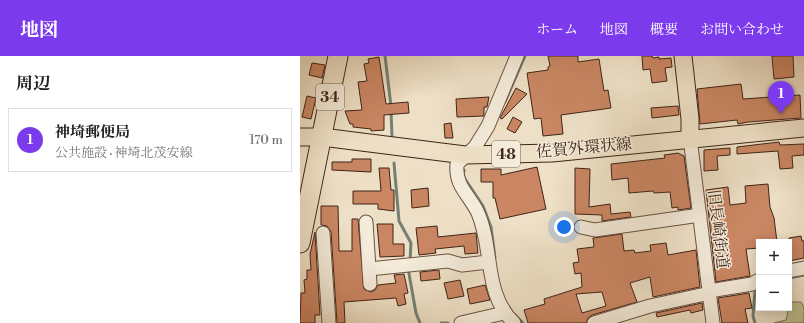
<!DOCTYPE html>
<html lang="ja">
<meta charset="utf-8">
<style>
body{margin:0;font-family:"Libre Bodoni","Noto Serif JP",serif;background:#f2f2f2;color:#222}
.controls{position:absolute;right:12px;bottom:12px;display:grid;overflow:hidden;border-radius:0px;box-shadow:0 2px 10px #0003}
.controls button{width:36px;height:36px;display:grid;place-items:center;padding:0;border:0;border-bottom:1px solid #e0e0e0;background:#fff;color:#222;font:20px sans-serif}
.you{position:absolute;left:264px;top:171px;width:14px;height:14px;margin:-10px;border:3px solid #fff;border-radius:50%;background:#1a73e8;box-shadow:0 0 0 6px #1a73e833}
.badge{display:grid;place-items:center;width:26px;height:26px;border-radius:50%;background:#7c3aed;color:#fff;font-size:13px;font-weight:700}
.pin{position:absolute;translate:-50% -33px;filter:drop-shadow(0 1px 2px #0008)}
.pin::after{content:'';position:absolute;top:21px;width:14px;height:12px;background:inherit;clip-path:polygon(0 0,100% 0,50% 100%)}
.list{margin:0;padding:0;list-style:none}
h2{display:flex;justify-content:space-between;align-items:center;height:52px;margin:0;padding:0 16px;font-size:17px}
h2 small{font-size:13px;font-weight:400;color:#767676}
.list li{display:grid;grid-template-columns:26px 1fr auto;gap:12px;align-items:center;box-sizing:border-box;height:64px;margin:0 8px 8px;padding:0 8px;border:1px solid #e0e0e0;border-radius:0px}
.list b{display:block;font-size:15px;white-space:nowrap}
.list p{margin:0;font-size:13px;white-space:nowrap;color:#767676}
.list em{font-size:13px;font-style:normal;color:#767676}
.map{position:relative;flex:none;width:504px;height:267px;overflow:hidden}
header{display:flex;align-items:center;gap:24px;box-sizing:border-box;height:56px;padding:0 20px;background:#7c3aed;color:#fff}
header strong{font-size:19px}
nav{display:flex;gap:22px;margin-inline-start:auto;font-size:14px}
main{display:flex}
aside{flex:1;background:#fff}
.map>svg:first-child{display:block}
</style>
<header>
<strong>地図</strong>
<nav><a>ホーム</a><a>地図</a><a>概要</a><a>お問い合わせ</a></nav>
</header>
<main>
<aside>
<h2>周辺<small></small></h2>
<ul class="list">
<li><span class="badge">1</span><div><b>神埼郵便局</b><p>公共施設 · 神埼北茂安線</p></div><em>170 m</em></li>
</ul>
</aside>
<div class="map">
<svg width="504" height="267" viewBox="0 0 504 267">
<rect width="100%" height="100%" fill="#eee0c6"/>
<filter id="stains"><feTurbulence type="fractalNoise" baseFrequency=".005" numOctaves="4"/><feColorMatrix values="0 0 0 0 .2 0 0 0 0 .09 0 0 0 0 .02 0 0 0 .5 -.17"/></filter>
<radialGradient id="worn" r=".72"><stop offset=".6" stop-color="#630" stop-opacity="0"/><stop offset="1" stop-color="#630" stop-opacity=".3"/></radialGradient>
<!-- green -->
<path fill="#bec192" stroke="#7e7254" d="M490,246H501L504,251V267H474L486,264Z"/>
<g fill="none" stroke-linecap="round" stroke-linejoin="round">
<!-- stream -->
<g stroke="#758074" stroke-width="3">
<path d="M85,0L91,50"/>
<path d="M205,46L225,0"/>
<path d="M91,55L92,80"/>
<path d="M94,107L99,165L111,187L110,205"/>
<path d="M164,114L163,120L183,150L191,171L195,202"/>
<path d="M108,212L116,257L120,267"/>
<path d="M489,222L504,219"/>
<path d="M215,259L223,267"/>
<path d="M141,267H148"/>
<path d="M455,267L453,260L455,234L459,232"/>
</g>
</g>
<!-- building -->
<g fill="#ca8663" stroke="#3f2416" fill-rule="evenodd">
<path d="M248,0H278V6L299,3L304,35L308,34L311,52L261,59L263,78L243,80L241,62L234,63L227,17L248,14V11L250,10Z"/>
<path d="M342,0H352L353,2L359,1V3L371,2L372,11L365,12L367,25L352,27L350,13L343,14Z"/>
<path d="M472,0H493L494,21L474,23Z"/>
<path d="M79,1L86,48L108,46L109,57L84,59V74L71,75V73L53,71V68H50L45,55L62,54L58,26L67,25L64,8L69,7L68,3Z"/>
<path d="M12,7L25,9L22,22L9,19Z"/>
<path d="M441,28L443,43L500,39L501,62L448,66L438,68L437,64L400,68L397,33Z"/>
<path d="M216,32L227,38L202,63L200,62Z"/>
<path d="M7,40L16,42L11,63L2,61Z"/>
<path d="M189,41L187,51H184V60L157,61L156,43Z"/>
<path d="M378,50L379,59L352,62L351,52Z"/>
<path d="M213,61L222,66L215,77L207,73Z"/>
<path d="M151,67L153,82H145L144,68Z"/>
<path d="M479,86L480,89L504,88V99L492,100L493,112L480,113L478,95L437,98V91Z"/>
<path d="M430,92V99L417,100L418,114L404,115V94Z"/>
<path d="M378,97L384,100L391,152L378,154V151L372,152L370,136L354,137L353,135L329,137L328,122L312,124L311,108L365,102L364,99Z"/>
<path d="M52,103H71V116L32,114V106H52Z"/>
<path d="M237,111L246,153L200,163L195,142H193V126H181V113H201V119Z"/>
<path d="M79,112H89L91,134H94V155L78,153V148H53V135H81Z"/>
<path d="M275,112L290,113L289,151L310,148L311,158L330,156L331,161L302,165V159L275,158Z"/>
<path d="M468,128L470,151L474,162L477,186H459V192L446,193L450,220L416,226L406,134L428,131L430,149L446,147L445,130Z"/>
<path d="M128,132L129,150L112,152L111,134Z"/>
<path d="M21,150H38L39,195H52V163H58L64,233L71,236L75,234L78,229L96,227L94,219L104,218L108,237L104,238L106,248L98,250L96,242L44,246L45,267H37L31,176L27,170L21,169Z"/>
<path d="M77,168H93V188H104V200L80,201Z"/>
<path d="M137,170L138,181L176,177L178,197L165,198L164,190L135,193L136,197L119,199L116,172Z"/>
<path d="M15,176L20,259H15V267H0L1,237H5L4,224L7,223V214H11L10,198Z"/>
<path d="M322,178L324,195L334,194L335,197L351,195L350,189L366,187L368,199L396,194L400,231L353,241L350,221L330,227L337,246L292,259L288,262L286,267H228L224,254L245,248L244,243L282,231L281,217L275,218L273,207L279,206L277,193L294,191L293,182ZM302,236L306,250L282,257L276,238Z"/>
<path d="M501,180L502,185H504V202L489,205V182Z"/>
<path d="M139,214L140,223L121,225L120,216Z"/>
<path d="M160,224L164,240L148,243L144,227Z"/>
<path d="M185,229L190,244L170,248L167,233Z"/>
<path d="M449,237L452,252L445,253L448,267H422L418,242Z"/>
<path d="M402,247L403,254L391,257L390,254L357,261L356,257Z"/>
</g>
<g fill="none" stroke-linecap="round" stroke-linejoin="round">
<!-- minor casing -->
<g stroke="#6b5342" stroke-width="15">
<g id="minor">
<path d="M390,82L413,267"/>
<path d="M66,166L70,228"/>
<path d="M281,171L295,174L400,159"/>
<path d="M23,177L29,267"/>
<path d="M69,213L148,205L162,209L188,206"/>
<path d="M489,215L504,212"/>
<path d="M409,235L452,228L459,224"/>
<path d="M161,267L204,257"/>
<path d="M214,267C183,237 194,194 178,157C169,138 155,131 157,108L175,91L188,70L217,0"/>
<path d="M294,267L350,250L410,237"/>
</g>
</g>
<!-- major casing -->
<g stroke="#3f2416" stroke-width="19">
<g id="major">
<path d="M383,0L390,63V82"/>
<path d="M0,81H22L165,99L252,97L504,72"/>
</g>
</g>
<!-- highway casing -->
<g stroke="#3f2416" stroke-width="21">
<path id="highway" d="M0,187L38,0"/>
</g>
<!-- minor -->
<use href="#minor" stroke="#f4ebda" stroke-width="13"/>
<!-- major -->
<use href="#major" stroke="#eee0c6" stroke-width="17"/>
<!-- highway -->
<use href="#highway" stroke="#eee0c6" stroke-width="19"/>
</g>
<g text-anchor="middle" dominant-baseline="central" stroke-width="3" stroke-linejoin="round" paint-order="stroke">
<!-- shield labels -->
<g fill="#f4ebda" stroke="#756051" stroke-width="1">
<rect x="16" y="28" width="28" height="26" rx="3"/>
<rect x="192" y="85" width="28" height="26" rx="3"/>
</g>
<g font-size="15" font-weight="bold" fill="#3f2416">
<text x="30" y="41">34</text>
<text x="206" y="98">48</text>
</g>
<!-- street labels -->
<g font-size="16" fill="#3f2416" stroke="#f4ebda">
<text transform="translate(284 92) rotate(-5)">佐賀外環状線</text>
<text transform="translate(418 173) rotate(83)">旧長崎街道</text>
</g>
</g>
<rect width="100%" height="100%" filter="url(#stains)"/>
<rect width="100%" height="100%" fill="url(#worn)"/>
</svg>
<div class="controls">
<button>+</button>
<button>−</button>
</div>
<div class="you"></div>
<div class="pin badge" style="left:481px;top:58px">1</div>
</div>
</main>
